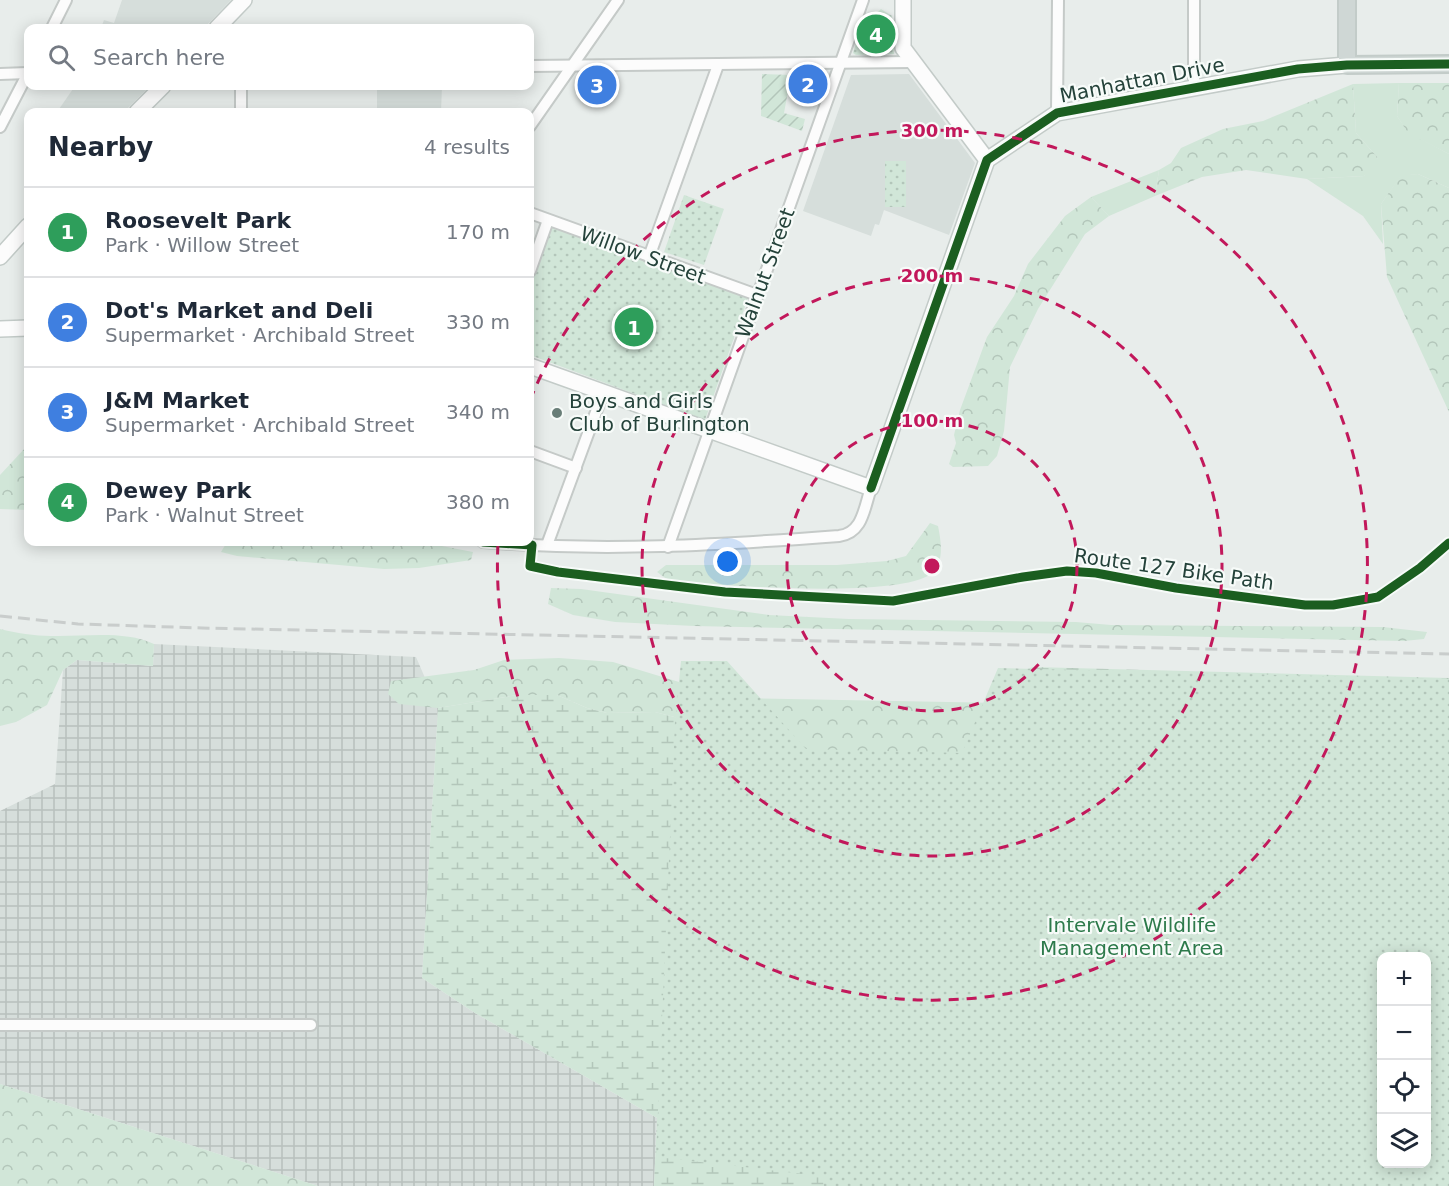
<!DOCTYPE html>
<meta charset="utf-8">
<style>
body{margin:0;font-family:"DejaVu Sans",sans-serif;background:#f6f6f7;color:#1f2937}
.controls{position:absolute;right:18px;bottom:18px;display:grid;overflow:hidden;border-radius:12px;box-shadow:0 3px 15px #0003}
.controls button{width:54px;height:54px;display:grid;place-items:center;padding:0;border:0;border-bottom:2px solid #e0e1e3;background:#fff;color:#1f2937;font:30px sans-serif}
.you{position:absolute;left:728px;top:562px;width:21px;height:21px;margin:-15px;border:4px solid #fff;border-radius:50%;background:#1a73e8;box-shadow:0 0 0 9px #1a73e833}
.badge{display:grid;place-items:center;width:39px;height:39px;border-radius:50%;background:#111827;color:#fff;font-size:20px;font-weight:700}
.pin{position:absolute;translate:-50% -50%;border:3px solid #fff;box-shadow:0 2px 6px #0006}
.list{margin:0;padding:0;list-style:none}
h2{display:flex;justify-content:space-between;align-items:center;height:78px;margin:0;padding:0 24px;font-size:26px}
h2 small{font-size:20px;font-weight:400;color:#747a83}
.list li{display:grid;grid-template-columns:39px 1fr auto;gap:18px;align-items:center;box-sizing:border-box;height:90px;padding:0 24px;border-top:2px solid #e0e1e3}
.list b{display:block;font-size:22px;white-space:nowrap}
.list p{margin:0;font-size:20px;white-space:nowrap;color:#747a83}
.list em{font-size:20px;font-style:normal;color:#747a83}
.icon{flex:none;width:33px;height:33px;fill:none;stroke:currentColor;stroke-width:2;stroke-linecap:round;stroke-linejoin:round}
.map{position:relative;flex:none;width:1449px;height:1186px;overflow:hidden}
.search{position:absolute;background:#fff;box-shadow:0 3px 15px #0003;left:24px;top:24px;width:510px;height:66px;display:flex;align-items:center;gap:15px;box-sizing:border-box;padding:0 21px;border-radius:12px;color:#747a83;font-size:22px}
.panel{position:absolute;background:#fff;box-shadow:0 3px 15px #0003;left:24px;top:108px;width:510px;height:438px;border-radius:12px}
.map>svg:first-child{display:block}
</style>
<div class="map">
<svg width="1449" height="1186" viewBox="0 0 1449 1186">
<defs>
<pattern id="industrial-grid" width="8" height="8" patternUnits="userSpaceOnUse" patternTransform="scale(1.5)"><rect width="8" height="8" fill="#d6dedb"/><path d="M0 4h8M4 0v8" fill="none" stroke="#b8c0bd"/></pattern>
<pattern id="forest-crowns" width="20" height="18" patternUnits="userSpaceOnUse" patternTransform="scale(1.5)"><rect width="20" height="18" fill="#d1e6d8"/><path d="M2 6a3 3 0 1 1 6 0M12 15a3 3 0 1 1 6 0" fill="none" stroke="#b3c6ba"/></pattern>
<pattern id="wetland-marsh" width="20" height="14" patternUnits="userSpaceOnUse" patternTransform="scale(1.5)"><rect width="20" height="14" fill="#d1e6d8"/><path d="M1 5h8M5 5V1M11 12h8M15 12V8" fill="none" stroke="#b3c6ba"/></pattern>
<pattern id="park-dots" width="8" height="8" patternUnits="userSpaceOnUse" patternTransform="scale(1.5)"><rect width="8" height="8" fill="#d1e6d8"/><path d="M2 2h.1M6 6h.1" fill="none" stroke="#b3c6ba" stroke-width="1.8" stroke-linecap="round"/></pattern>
<pattern id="garden-furrows" width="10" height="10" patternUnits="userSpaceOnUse" patternTransform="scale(1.5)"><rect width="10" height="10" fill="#d1e6d8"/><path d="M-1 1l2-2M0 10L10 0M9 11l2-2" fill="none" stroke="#b3c6ba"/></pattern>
</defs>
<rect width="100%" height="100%" fill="#e8edeb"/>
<!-- built -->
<g fill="#d6dedb">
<path d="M122,0H231L204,28H101L104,20L114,23Z"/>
<path d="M909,74L975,163L949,235L884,210L879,225L875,224L871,236L803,211L851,75Z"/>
<path d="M75,86H150L124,112H57Z"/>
<path d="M377,86H442L441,112H377Z"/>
</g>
<!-- industrial -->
<path fill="url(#industrial-grid)" d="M154,644L416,657L438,708L422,978L475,1013L657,1118L654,1186H318L0,1084V811L55,784L63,670L77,660L153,666Z"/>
<!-- grass -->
<g fill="#d1e6d8">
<path d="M1399,83L1397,116L1408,132L1449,154V188L1418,174L1401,176L1381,204L1383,244L1363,216L1307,179L1364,176L1378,158L1356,133L1353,84Z"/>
<path d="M1159,170L1155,196L1109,216L1091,197Z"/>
</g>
<!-- forest -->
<g fill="url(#forest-crowns)">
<path d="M1399,83H1449V154L1408,133L1397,116Z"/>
<path d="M1353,84L1356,133L1378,158L1375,168L1364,176L1307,179L1246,170L1202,177L1155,196L1159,170L1171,163L1181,148L1223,129L1263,121Z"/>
<path d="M1418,174L1449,188V412L1387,277L1381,204L1401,175Z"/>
<path d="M1091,197L1109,216L1085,234L1038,309L1010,367L1004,431L997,456L988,466L953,467L949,464L956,443L954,435L960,410L987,337L1014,296L1028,264L1065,216Z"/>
<path d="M26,447L28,448V510L0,509V475Z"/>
<path d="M930,523L938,526C941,541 945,563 931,574C900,597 743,587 700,583C690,582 678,582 668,579C664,578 660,574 657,572L666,565H837L887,561L906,556Z"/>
<path d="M227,542H421L473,552L471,560L419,568L384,569L237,556L221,552Z"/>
<path d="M551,588L581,589L769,615L849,619L1076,622L1111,625L1383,627L1427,632L1424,639L1404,641L694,626L615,622L573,615L548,604Z"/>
<path d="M0,629C16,633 35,636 51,636C83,637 124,630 154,644L153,666L77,660L63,670L47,705L16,722L0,726Z"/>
<path d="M559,658L613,662L732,698L1002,703L1006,727L923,783L686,720L655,712L607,713L587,708L557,695H517L438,708L399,704L388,694L391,681L474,670L504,660Z"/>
<path d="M0,1084L318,1186H0Z"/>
</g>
<!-- wetland -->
<path fill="url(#wetland-marsh)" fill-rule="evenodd" d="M1033,667L1449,678V1186H654L657,1118L475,1013L422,978L438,708L517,695H557L587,708L607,713L655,712L686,720L759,754L961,774L1016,673ZM1382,956H1426V1164H1382Z"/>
<!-- park -->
<g fill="url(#park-dots)" fill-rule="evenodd">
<path d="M881,9L892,16L894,54L856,55L853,53L865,14H869L873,17Z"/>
<rect x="885" y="161" width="21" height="46"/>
<path d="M684,195L724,209L704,265L664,252Z"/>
<path d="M552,227L748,298L705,420L530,355V286Z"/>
<path d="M681,661H727L806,749L962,753L998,668L1449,679V1186H824L822,1176L656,1157L675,722ZM1382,956H1426V1164H1382Z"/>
</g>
<!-- garden -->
<path fill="url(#garden-furrows)" d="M762,74L791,75L784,113L805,119L802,131L761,116Z"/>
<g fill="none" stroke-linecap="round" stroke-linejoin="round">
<!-- street casing -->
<g stroke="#c5cac8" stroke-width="14">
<g id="street">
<path d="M52,28L66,0"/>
<path d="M530,66L913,62"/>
<path d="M0,74L28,73"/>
<path d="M1194,88V0"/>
<path d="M241,112V86"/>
<path d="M1057,113L1058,0"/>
<path d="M530,126L618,0"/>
<path d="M0,127L28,73"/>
<path d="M530,213L757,295"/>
<path d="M649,257L718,65"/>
<path d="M530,271L548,220"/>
<path d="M530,451L576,468"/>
<path d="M483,542C602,552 720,545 839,536C863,533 864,508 871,488"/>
<path d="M547,545L603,393"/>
<path d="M668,547L863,0"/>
<path d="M0,1025H311"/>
</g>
</g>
<!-- secondary casing -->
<g stroke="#c3cbc8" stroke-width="18">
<g id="secondary">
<path d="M903,0V48L987,160"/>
<path d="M217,28L244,0"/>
<path d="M137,112L163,86"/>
<path d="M0,257L28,226"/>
<path d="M0,329L28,328"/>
<path d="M530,366L871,488L987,160L1057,113L1298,69L1347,65"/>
</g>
</g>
<!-- primary casing -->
<g stroke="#c3ccc9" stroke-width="20">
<path id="primary" d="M1347,0V65L1449,64"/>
</g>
<!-- street -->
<use href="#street" stroke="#fcfcfc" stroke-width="10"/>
<!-- secondary -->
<use href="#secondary" stroke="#fcfcfc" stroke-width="15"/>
<!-- primary -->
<use href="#primary" stroke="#cfd7d5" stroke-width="16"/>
<!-- rail -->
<path stroke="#c9cdcc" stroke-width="3" stroke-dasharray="12 6" stroke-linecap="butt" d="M0,616L78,624L202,628L1449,654"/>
<!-- cycleway casing -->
<g stroke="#f7fbf9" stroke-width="13">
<g id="cycleway">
<path d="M871,488L987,160L1057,113L1298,69L1347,65L1449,64"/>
<path d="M483,542L532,545L530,566L558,572L725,592L893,601L1023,577L1067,571L1096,573L1176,588L1305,605H1333L1378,597L1420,568L1449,543"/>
</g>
</g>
<!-- cycleway -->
<use href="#cycleway" stroke="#1b5e20" stroke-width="9"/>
</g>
<!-- distance rings -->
<g fill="none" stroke="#c2185b" stroke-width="3" stroke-dasharray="10 8">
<circle cx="932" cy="566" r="145"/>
<circle cx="932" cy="566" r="290"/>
<path d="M530 400A435 435 0 1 1 498 543"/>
</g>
<!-- markers -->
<circle fill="#697e78" stroke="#f7fbf9" stroke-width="2" cx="557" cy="413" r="6"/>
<g text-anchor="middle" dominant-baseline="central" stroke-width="4.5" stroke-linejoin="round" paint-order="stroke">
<!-- street labels -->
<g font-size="20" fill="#24423a" stroke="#f7fbf9">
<text transform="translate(1142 80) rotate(-11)">Manhattan Drive</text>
<text transform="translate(643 255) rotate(20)">Willow Street</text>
<text transform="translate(765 273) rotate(-70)">Walnut Street</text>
<text transform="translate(1174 569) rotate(8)">Route 127 Bike Path</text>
</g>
<!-- poi labels -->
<g font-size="20" fill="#24423a" stroke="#f7fbf9" text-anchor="start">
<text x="569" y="401">Boys and Girls<tspan x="569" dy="23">Club of Burlington</tspan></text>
</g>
<!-- park labels -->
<g font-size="20" fill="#2d7a4b" stroke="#f7fbf9">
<text x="1132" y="925">Intervale Wildlife<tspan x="1132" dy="23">Management Area</tspan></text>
</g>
</g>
<circle cx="932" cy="566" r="9" fill="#c2185b" stroke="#f7fbf9" stroke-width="3"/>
<g font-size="18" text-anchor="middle" font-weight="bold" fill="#c2185b" stroke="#f7fbf9" stroke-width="4.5" stroke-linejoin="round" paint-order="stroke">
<text x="932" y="137">300 m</text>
<text x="932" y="282">200 m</text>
<text x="932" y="427">100 m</text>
</g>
</svg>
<div class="controls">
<button>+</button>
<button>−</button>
<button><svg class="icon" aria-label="locate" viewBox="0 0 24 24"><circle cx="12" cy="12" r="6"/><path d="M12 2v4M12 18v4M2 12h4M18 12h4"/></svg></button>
<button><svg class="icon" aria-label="layers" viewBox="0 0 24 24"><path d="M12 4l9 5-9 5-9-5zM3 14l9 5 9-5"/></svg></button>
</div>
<div class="you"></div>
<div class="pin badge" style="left:634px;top:327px;background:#2e9e5b">1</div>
<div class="pin badge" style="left:808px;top:84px;background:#3f7fe0">2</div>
<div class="pin badge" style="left:597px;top:85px;background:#3f7fe0">3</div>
<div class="pin badge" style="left:876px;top:34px;background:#2e9e5b">4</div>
<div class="search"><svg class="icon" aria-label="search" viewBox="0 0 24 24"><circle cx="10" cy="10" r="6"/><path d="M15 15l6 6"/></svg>Search here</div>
<section class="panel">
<h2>Nearby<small>4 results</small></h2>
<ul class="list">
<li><span class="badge" style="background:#2e9e5b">1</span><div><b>Roosevelt Park</b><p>Park · Willow Street</p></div><em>170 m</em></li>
<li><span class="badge" style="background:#3f7fe0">2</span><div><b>Dot's Market and Deli</b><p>Supermarket · Archibald Street</p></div><em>330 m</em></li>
<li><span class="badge" style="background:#3f7fe0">3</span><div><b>J&amp;M Market</b><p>Supermarket · Archibald Street</p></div><em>340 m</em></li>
<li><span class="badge" style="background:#2e9e5b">4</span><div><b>Dewey Park</b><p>Park · Walnut Street</p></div><em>380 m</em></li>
</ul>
</section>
</div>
